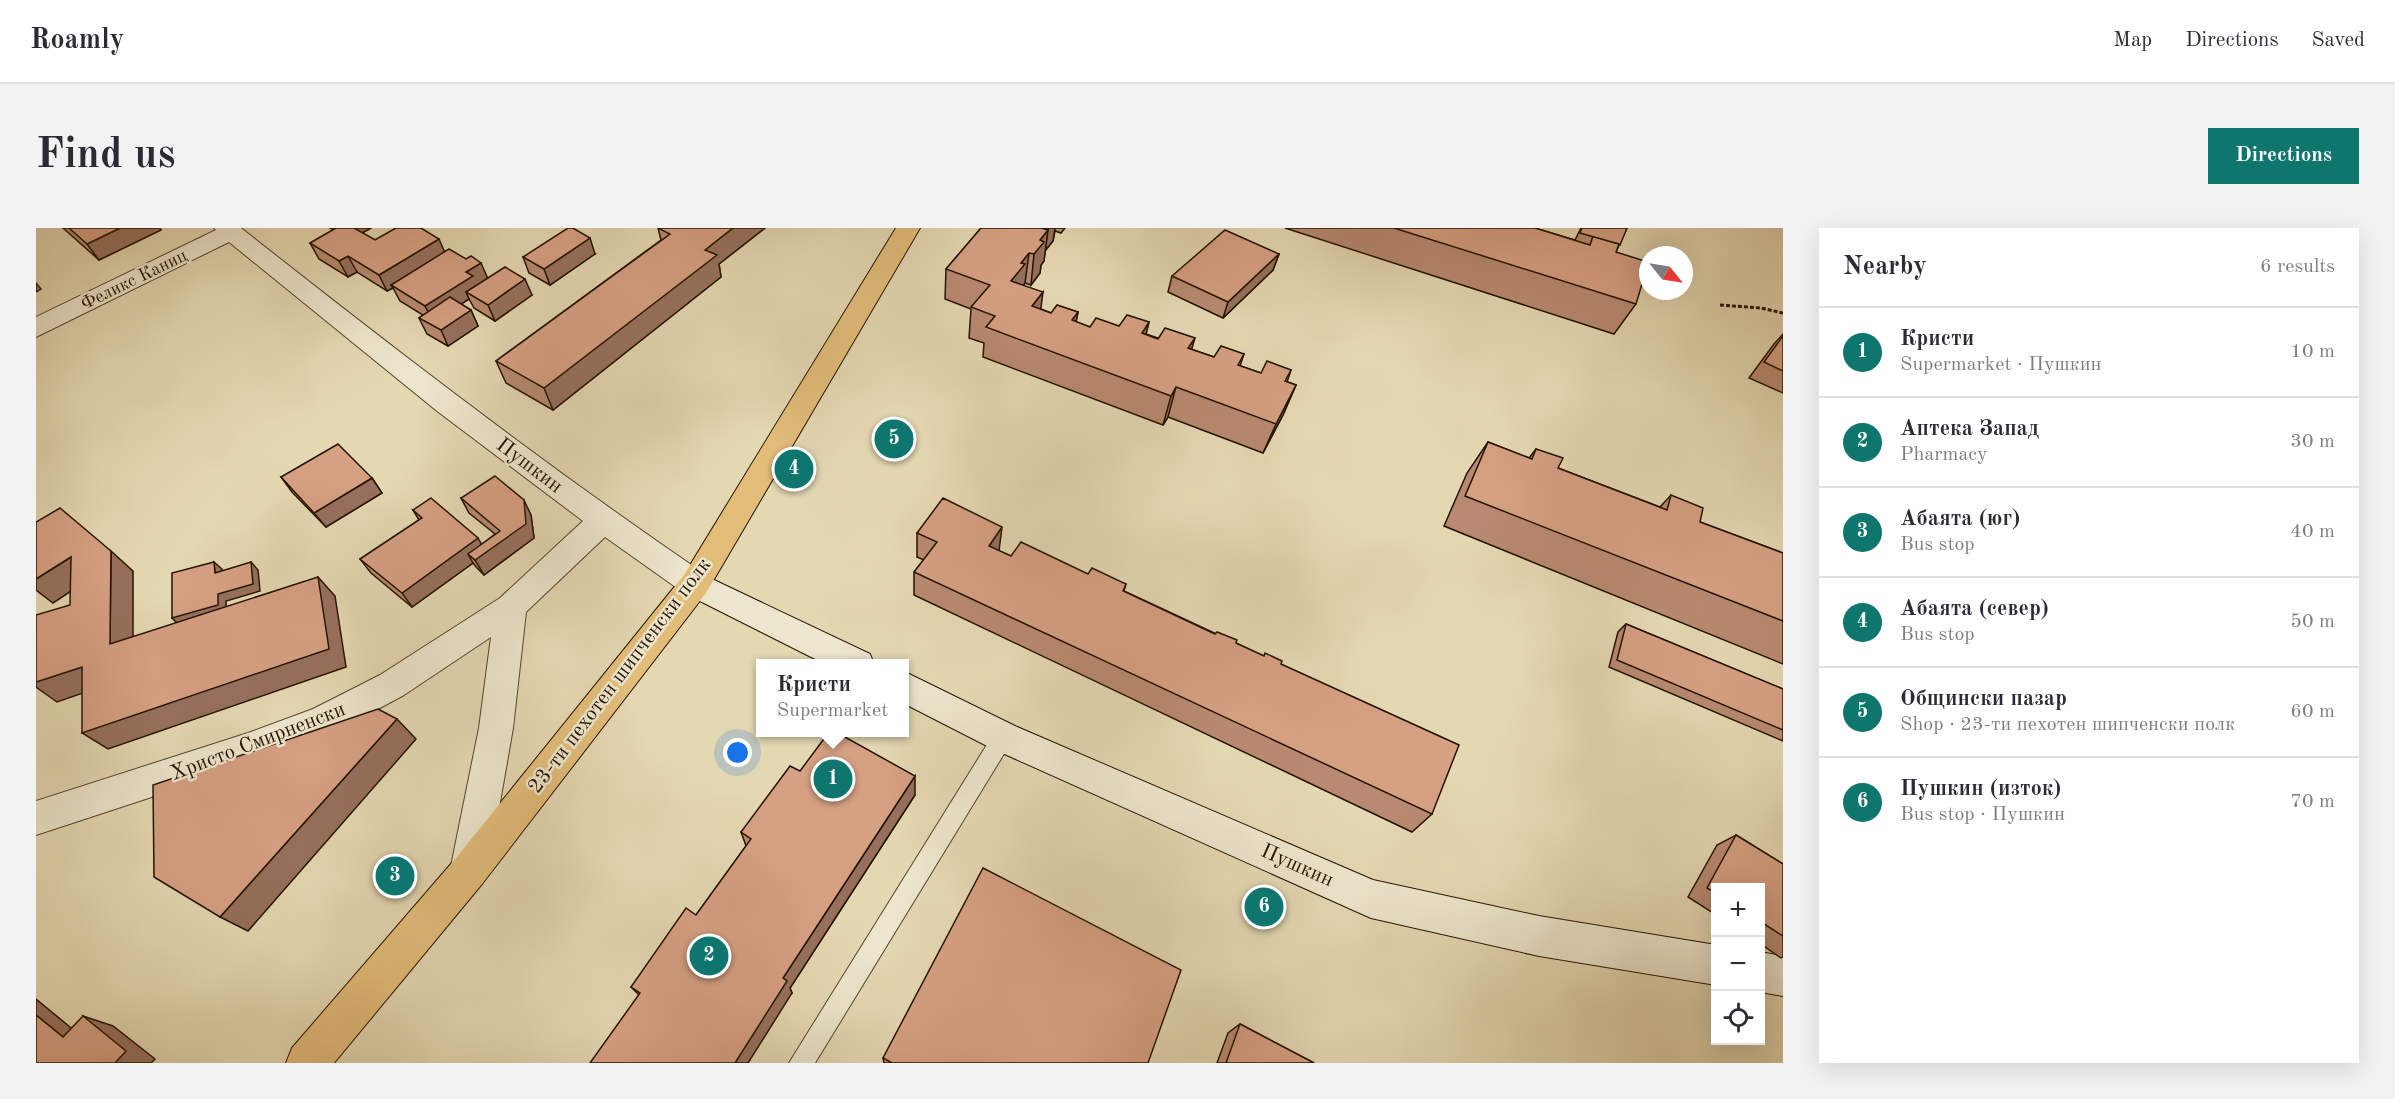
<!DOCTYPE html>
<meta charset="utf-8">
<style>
body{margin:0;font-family:"Old Standard TT",serif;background:#f2f2f3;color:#2b2b33}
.controls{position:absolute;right:18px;bottom:18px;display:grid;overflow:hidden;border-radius:0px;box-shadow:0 6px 24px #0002}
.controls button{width:54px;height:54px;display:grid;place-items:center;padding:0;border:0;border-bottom:2px solid #e1e1e2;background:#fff;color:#2b2b33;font:30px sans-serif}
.compass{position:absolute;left:1603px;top:18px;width:54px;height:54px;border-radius:50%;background:#fff;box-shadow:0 6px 24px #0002;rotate:120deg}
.you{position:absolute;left:702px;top:525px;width:21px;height:21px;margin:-15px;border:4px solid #fff;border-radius:50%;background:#1a73e8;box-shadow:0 0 0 9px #1a73e833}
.badge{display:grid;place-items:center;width:39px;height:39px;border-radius:50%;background:#0f766e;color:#fff;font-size:20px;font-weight:700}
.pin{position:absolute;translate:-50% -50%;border:3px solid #fff;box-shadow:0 2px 6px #0006}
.popup{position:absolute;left:720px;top:431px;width:153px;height:78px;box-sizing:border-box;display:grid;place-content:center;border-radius:0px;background:#fff;filter:drop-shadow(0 2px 4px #0005);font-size:20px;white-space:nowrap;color:#7c7c81}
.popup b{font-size:22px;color:#2b2b33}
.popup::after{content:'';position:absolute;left:50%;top:100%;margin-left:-12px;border:12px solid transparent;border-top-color:#fff}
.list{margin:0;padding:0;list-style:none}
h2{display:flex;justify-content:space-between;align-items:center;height:78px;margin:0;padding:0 24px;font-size:26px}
h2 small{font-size:20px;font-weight:400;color:#7c7c81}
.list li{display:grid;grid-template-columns:39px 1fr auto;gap:18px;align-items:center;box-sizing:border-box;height:90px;padding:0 24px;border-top:2px solid #e1e1e2}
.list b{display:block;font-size:22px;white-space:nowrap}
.list p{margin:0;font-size:20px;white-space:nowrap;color:#7c7c81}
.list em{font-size:20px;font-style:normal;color:#7c7c81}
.icon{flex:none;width:33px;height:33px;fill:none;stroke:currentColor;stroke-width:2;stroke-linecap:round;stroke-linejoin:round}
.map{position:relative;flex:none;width:1747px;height:835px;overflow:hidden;border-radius:0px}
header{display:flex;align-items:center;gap:36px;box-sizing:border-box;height:84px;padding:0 30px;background:#fff;border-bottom:2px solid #e1e1e2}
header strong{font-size:28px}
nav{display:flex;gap:33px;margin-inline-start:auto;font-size:21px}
.intro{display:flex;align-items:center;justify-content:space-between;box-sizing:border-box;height:144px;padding:0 36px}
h1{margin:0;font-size:42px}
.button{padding:15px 27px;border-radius:0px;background:#0f766e;color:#fff;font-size:21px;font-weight:700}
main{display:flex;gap:36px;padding:0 36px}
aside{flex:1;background:#fff;border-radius:0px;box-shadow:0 6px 24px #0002}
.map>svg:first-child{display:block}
</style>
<header>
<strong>Roamly</strong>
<nav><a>Map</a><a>Directions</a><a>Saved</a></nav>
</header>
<div class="intro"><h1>Find us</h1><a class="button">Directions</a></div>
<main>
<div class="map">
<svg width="1747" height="835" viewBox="0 0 1747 835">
<rect width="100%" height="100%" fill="#e4d8b2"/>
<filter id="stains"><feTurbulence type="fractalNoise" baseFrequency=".00333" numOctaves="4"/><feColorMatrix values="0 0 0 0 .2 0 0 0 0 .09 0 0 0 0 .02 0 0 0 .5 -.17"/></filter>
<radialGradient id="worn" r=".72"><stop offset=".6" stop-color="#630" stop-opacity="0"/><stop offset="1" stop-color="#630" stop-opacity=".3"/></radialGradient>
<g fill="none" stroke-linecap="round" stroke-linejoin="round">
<!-- lane casing -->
<g stroke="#54442c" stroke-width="2">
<path id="lane" d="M967,500L974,502L977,509L974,516L779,835H753L960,502Z"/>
</g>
<!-- street casing -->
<g stroke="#54442c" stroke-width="2">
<path id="street" d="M178,0H205C357,120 510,238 670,347L675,356L670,365L659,369L648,365L569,309L490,384L477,500L452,643L446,656L433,661L420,656L414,643L443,500L455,409L368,467L301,503L213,537L0,607V573L212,505L277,481L344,447L464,370L547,293L401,183L193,14L0,109V89L180,2Z"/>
</g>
<!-- secondary casing -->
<g stroke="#241300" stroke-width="2">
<g id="secondary">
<path d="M659,343L834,426L838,436H789L648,365L643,356L648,347Z"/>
<path d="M869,444L979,498L1337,652L1503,688L1680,717V757L1503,728L1335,690L955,520L869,476Z"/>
<path d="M1724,724L1747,728V768L1724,764Z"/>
</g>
</g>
<!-- primary casing -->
<g stroke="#241300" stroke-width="2">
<path id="primary" d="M860,0H884L670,365L446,656L298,835H250L256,820L420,630L648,347Z"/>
</g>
<!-- path -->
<path stroke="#241300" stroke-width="3" stroke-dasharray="4 2" stroke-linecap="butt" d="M1684,77L1725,80L1747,85"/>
<!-- lane -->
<use href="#lane" fill="#ede6cd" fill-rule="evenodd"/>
<!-- street -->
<use href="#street" fill="#ede6cd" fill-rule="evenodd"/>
<!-- secondary -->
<use href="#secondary" fill="#ede6cd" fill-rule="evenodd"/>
<!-- primary -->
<use href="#primary" fill="#e2bc79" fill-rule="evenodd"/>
</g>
<!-- wall -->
<g fill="#b88a71" stroke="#241300" stroke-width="1.5">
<path d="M27,0H124L125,2L63,32Z"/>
<path d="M294,0H335L326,5L339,12L359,1L358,0H385L409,24L452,50L496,67L459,93L438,80L433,71L425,76L435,82L442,98L412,118L391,106L383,90L387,87L364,73L357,60L351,63L321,44L312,49L283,31L274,15L297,2Z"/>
<path d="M622,0H729L683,36L685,49L517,182L470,155L460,133L625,12Z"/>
<path d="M945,0H1029L1025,5L1019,3L1017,13L1009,23L1008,33L1005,37L1004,45L995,57L989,55L988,57L1005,81L1015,85L1042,84L1040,94L1054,99L1083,98L1113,94L1110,106L1178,129L1208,126L1204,138L1225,145L1255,142L1251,154L1260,157L1247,187L1227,225L1132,189L1127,197L947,129L948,115L933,110L935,81L909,71L910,41Z"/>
<path d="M1249,0H1499L1539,12L1545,0H1591L1580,24L1600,76L1578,106Z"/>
<path d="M559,26L514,57L493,45L487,29Z"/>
<path d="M1243,26L1237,42L1187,90L1132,64L1136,48Z"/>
<path d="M1747,106V165L1713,150L1738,116Z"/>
<path d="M1452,214L1493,230L1500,221L1522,240L1624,279L1635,267L1664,294L1747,325V436L1408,298L1431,245Z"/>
<path d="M245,249L336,250L346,265L290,299L256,264Z"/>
<path d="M425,270L495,287L498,310L448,347L441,340L437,335L376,379L335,345L324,331L383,292L377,282L446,316L459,306L433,285Z"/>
<path d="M881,305L963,323L975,328L1052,346L1090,356L1088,363L1245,436L1396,586L1376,604L878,367V344L888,332L881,329Z"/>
<path d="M1590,396L1747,461V513L1573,439L1582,404Z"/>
<path d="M764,543L879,567L754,760L756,765L603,767L595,759L660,687L710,618L705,604Z"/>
<path d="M1700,607L1747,636V729L1745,730L1725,716V660H1680V687L1652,669L1681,617Z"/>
<path d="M1204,796L1278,835H1181L1192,805Z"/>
<path d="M847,830L1112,835H848Z"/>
</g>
<!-- shaded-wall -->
<g fill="#96705c" stroke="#241300" stroke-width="1.5">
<path d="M84,0H124L125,2L63,32L51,16Z"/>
<path d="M306,0H335L313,12Z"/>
<path d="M697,0H729L683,36L685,49L517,182L508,160L669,22Z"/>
<path d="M1012,0H1019L1017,13L1009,23Z"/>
<path d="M1012,2L1008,33L1005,37L1004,45L995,57L998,26L1004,12Z"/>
<path d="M554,10L559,26L514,57L508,41Z"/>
<path d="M403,11L410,27L355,57L357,60L351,63L343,47Z"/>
<path d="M993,25L989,55L986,59L975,53L985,35Z"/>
<path d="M1243,26L1237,42L1187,90L1192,74Z"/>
<path d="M312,28L321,44L312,49L303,33Z"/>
<path d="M445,35L452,51L430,64L433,71L397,94L389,78L430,44Z"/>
<path d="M489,51L496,67L459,93L452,77Z"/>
<path d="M0,55L5,61L0,64Z"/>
<path d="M1007,64L1003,95L996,78Z"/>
<path d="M435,82L442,98L412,118L405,102Z"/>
<path d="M1042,84L1036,114V92Z"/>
<path d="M1113,94L1105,125L1106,105Z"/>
<path d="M1159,110L1150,140L1152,120Z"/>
<path d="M1260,157L1247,187L1227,225L1240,196Z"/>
<path d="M1140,159L1132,189L1127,197L1135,168Z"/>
<path d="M336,250L346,265L290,299L278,285Z"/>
<path d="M488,272L495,287L498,310L448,347L439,332L432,326L437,335L376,379L366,365L442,310L450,324Z"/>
<path d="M966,299L963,323L953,318Z"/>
<path d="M75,323L97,343V434L74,416Z"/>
<path d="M35,329L58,348L17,375L0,362V351Z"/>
<path d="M178,334L186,341V352L179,345Z"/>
<path d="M215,334L222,342L224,363L190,373V384L144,398L136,390Z"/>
<path d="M282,349L299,368L310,439L72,521L46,505Z"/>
<path d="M46,439L70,457L21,474L0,459V454Z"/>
<path d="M361,491L380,511L212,703L184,689Z"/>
<path d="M879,548V567L754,760L756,765L712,835H699L747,750Z"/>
<path d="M0,771L57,818L27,809L0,787Z"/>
<path d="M47,788L77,798L119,831L115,835H79Z"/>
</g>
<!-- building -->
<g fill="#d6a083" stroke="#241300" stroke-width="1.5">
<path d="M33,0H84L51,16Z"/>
<path d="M300,0H318L339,12L360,0H385L403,11L343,47L312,28L303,33L274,15Z"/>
<path d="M532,0H537L554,10L508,41L487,29Z"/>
<path d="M622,0H697L669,22L681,27L508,160L460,133L634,6Z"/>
<path d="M945,0H1005L1012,2L1004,12L1008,14L998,26L993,25L985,35L989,36L975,53L1007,64L996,78L1015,85L1021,77L1042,84L1036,92L1054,99L1060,90L1083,98L1091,87L1113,94L1106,105L1122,111L1129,100L1159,110L1152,120L1178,129L1185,118L1208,126L1202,137L1225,145L1231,133L1255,142L1249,153L1260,157L1240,196L1140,159L1135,168L950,99L959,88L935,79L954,57L910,41Z"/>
<path d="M1358,0H1499L1554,17L1557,8L1583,16L1580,24L1612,34V36L1600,76Z"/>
<path d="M1546,0H1591L1584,17L1583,16L1544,5Z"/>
<path d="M1189,2L1243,26L1192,74L1136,48Z"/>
<path d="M413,21L430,31L435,28L445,35L430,44L437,48L389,78L355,57Z"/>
<path d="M469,39L489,51L452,77L430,64Z"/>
<path d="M414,69L435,82L405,102L383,90Z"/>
<path d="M1747,108V143L1728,134Z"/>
<path d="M1452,214L1496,231L1500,221L1527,230L1522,240L1631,282L1635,267L1667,280L1664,294L1747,325V393L1429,268Z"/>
<path d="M302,216L336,250L278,285L245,249Z"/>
<path d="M459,248L488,272L490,296L439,332L432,326L464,303L425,270Z"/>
<path d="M395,270L442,310L366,365L324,331L386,290L377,282Z"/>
<path d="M907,270L966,299L953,318L975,328L985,314L1052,346L1056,340L1090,356L1087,363L1179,406L1181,404L1201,412L1200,415L1228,428L1229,425L1246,433L1245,436L1423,517L1396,586L878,344L901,314L881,305Z"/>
<path d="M24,280L75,323L74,416L282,349L293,421L46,505V439L0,454V387L34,377L35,329L0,351V294Z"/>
<path d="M178,334L179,345L215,334L217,356L182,366V377L136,390V345Z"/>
<path d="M1590,396L1747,461V502L1581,432Z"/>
<path d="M342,481L361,491L184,689L118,649L117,557Z"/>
<path d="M793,504H800L879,548L747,750L751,753L699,835H554L604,765L595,759L650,680L660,687L715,611L705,604L754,538L764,543Z"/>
<path d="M1700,607L1747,636V708L1725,694V660H1680V665L1671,660Z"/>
<path d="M947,640L1145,742L1112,835H856L847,830Z"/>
<path d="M0,787L27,809L47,788L90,823L79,835H0Z"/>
<path d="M1204,796L1278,835H1190Z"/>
</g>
<g text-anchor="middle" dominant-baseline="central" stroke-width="5" stroke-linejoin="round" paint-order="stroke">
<!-- far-street labels -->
<g font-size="18" fill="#241300" stroke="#ede6cd">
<text transform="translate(98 52) rotate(-26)">Феликс Каниц</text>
</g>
<!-- street labels -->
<g font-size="21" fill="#241300" stroke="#ede6cd">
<text transform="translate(493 238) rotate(37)">Пушкин</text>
<text transform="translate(584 448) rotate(-53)">23-ти пехотен шипченски полк</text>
<text transform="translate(222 514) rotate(-21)">Христо Смирненски</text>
<text transform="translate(1261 638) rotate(24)">Пушкин</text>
</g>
</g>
<rect width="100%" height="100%" filter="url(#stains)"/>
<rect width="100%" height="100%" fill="url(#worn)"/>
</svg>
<div class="controls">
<button>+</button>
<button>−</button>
<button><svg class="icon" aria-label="locate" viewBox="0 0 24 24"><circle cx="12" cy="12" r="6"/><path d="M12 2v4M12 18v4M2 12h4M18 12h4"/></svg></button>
</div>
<svg class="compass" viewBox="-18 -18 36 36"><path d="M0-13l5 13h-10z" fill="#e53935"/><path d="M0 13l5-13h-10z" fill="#7c7c81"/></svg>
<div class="you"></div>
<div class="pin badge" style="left:797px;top:551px">1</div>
<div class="popup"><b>Кристи</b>Supermarket</div>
<div class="pin badge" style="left:673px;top:728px">2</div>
<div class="pin badge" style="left:359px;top:648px">3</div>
<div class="pin badge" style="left:758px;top:241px">4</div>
<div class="pin badge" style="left:858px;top:211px">5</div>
<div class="pin badge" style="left:1228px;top:679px">6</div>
</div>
<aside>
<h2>Nearby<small>6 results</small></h2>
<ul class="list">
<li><span class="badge">1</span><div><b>Кристи</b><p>Supermarket · Пушкин</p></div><em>10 m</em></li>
<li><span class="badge">2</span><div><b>Аптека Запад</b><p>Pharmacy</p></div><em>30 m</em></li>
<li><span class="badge">3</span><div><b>Абаята (юг)</b><p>Bus stop</p></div><em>40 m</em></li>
<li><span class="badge">4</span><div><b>Абаята (север)</b><p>Bus stop</p></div><em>50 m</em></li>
<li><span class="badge">5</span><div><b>Общински пазар</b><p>Shop · 23-ти пехотен шипченски полк</p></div><em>60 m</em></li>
<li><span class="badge">6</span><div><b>Пушкин (изток)</b><p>Bus stop · Пушкин</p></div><em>70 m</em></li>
</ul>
</aside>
</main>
